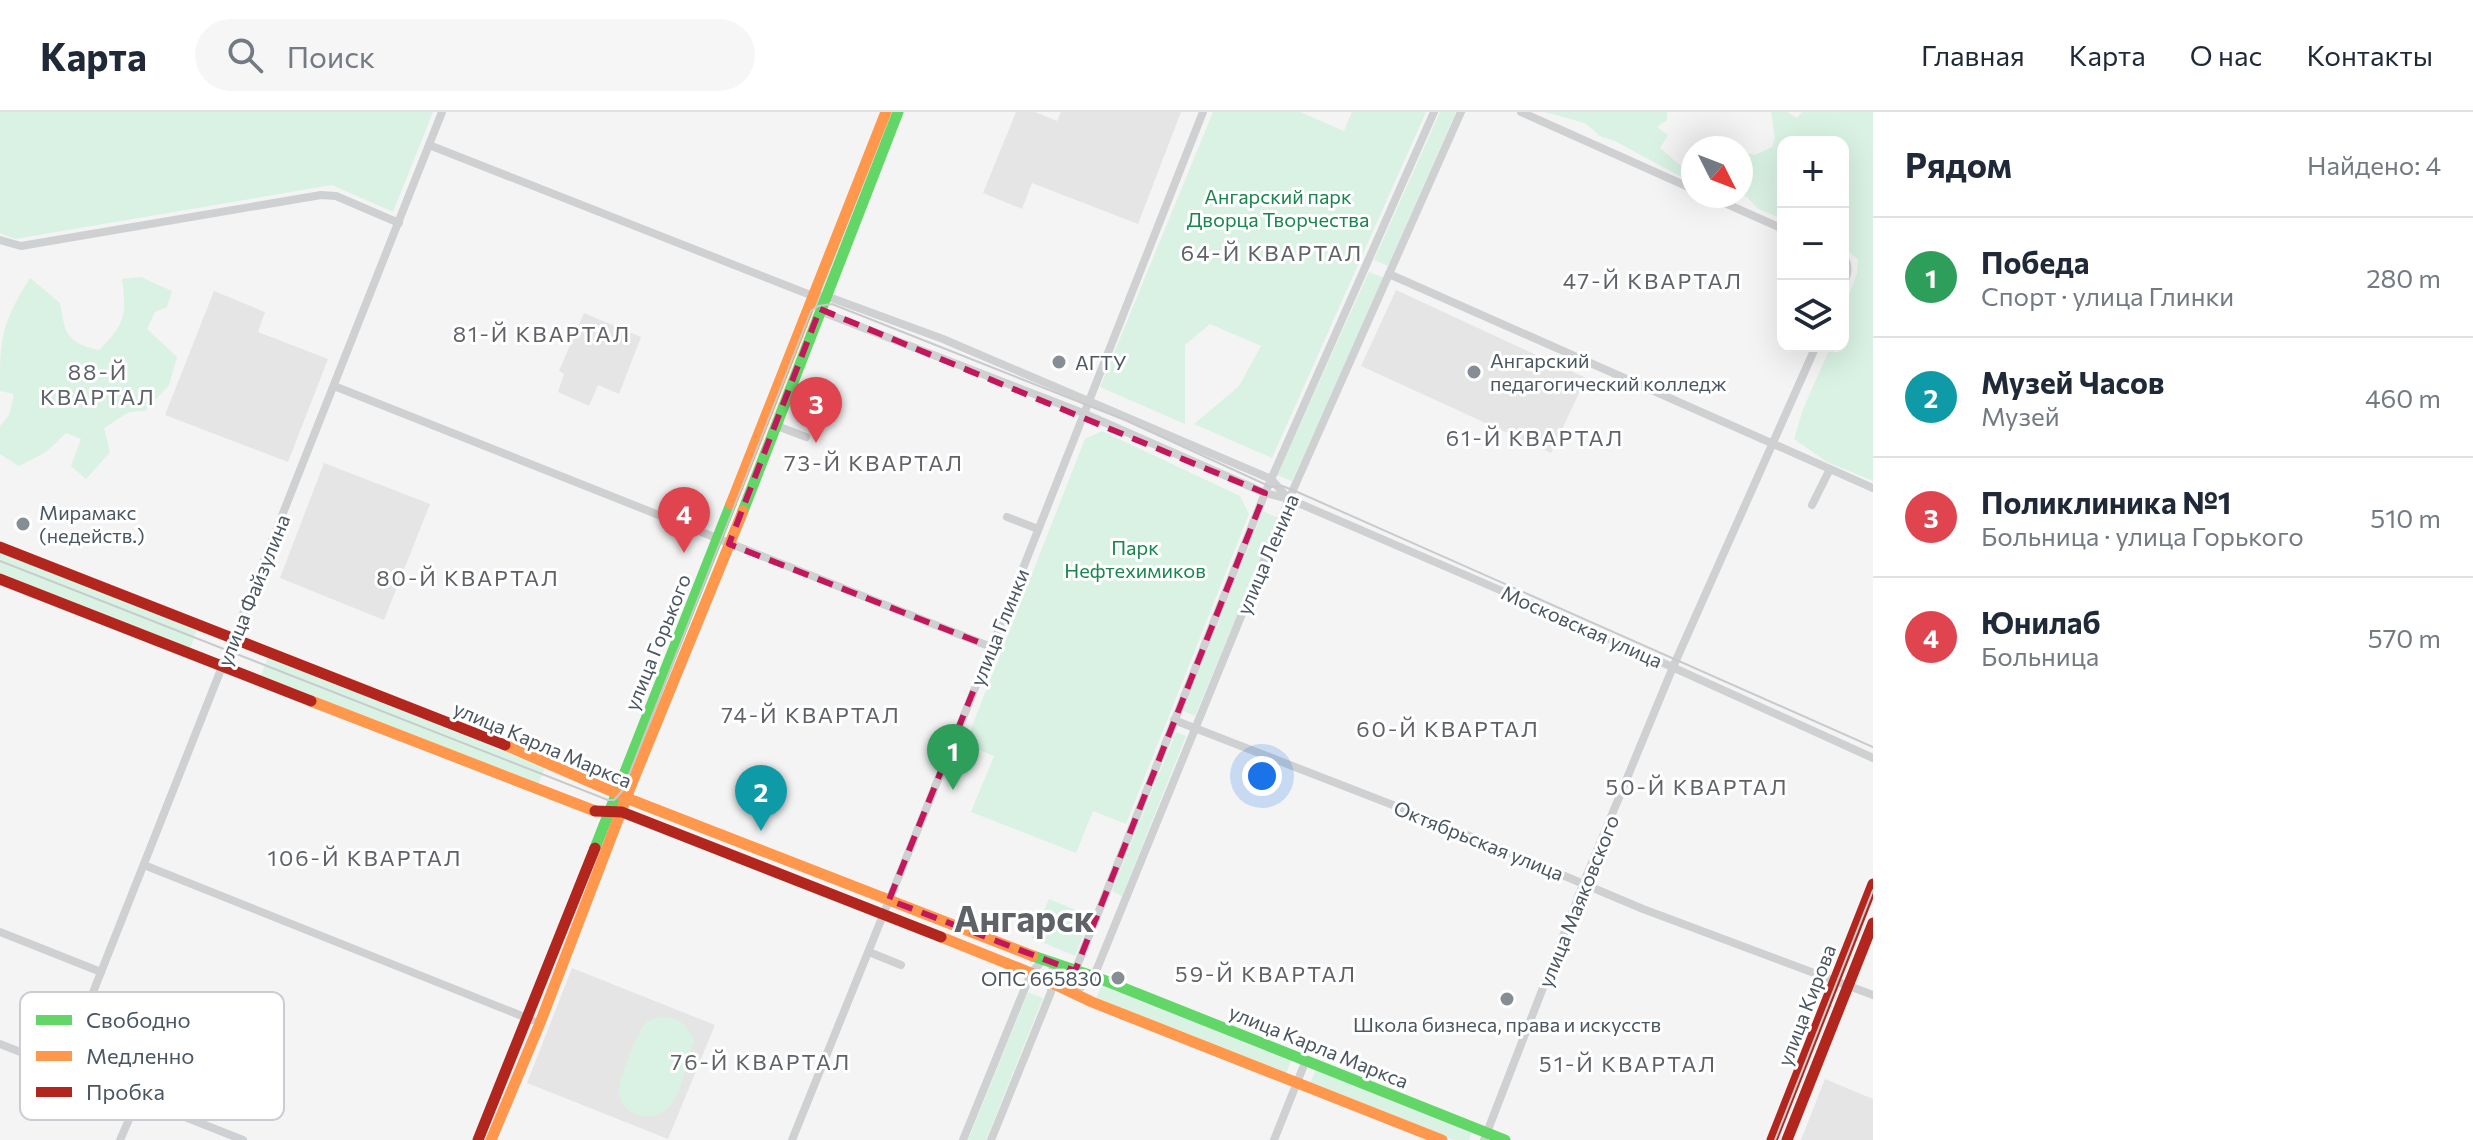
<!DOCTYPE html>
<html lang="ru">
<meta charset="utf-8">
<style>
body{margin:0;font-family:Commissioner,sans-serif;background:#f6f6f7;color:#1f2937}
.controls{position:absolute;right:24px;top:24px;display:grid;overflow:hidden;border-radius:16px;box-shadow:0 8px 32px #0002}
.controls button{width:72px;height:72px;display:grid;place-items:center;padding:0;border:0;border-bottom:2px solid #e0e1e3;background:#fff;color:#1f2937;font:40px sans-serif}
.compass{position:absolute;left:1681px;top:24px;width:72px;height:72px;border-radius:50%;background:#fff;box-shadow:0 8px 32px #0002;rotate:132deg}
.you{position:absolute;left:1262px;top:664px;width:28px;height:28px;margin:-20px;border:6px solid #fff;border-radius:50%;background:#1a73e8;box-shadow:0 0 0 12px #1a73e833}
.badge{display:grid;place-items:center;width:52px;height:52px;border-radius:50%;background:#0f766e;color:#fff;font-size:26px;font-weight:700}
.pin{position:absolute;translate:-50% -66px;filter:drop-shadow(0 2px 4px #0008)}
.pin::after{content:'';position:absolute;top:42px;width:28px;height:24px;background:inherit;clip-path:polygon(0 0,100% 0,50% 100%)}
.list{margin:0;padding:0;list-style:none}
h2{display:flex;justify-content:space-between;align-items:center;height:104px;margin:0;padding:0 32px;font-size:34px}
h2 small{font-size:26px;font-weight:400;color:#747a83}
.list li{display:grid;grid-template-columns:52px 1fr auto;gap:24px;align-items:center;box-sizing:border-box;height:120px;padding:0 32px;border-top:2px solid #e0e1e3}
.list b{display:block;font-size:30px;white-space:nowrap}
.list p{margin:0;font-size:26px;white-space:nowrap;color:#747a83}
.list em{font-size:26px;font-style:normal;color:#747a83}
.icon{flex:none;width:44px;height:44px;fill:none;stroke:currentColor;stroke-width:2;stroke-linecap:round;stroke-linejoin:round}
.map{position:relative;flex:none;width:1873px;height:1028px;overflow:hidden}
header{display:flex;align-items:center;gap:48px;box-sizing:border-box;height:112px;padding:0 40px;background:#fff;border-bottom:2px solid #e0e1e3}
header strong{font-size:38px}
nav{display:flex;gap:44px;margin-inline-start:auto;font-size:28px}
.search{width:560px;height:72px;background:#f6f6f7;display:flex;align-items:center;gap:20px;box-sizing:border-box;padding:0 28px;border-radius:44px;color:#747a83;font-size:30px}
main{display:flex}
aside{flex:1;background:#fff}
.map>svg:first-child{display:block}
</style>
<header>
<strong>Карта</strong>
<div class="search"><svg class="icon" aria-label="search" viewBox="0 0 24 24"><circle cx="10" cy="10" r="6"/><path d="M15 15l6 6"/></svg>Поиск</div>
<nav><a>Главная</a><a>Карта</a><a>О нас</a><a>Контакты</a></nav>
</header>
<main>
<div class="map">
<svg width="1873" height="1028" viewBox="0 0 1873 1028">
<rect width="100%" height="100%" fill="#f4f4f4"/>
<!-- education -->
<g fill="#e6e5e6">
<path d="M1016,0H1035L1057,9L1061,0H1181L1138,112L1032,71L1022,97L983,81Z"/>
<path d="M1396,178L1586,266L1551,341L1361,254Z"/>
<path d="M214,179L265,200L258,220L328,247L288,350L165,303Z"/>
<path d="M584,201L641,225L619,282L598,273L589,294L558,280L564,262L559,259Z"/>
<path d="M324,351L430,392L384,508L280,466Z"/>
<path d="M572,856L715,913L668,1027L527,971Z"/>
<path d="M1825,967L1873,987V1028H1801Z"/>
</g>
<!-- green -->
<g fill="#d9f2e3">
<path d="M0,0H433L393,100L332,73L15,127L0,121Z"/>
<path d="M1213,0H1300L1344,19L1352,0H1426L1272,346L1194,312L1239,274L1261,234L1210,212L1185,233V312L1100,275Z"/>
<path d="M1440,0H1456L1388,154L1374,148Z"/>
<path d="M1544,0H1667V8L1657,15L1668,23L1660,36L1683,56L1693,55V69L1681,65L1615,29L1600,24L1585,11Z"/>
<path d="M1771,0H1787L1797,6L1802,0H1873V369L1827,350L1794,327L1803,297L1831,234H1843V200L1857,161L1858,148L1843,134V30H1783V107L1758,97L1747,85L1741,83V40L1755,43L1772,35L1775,26Z"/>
<path d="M1369,160L1384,166L1292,369L1277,363Z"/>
<path d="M141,165L172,179L167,195L155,200L147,217L177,245L169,273L145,299L129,300L104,316L110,340L86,367L71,354L81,327L66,321L46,340L19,354L0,342V314L9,303L14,282L0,279C0,226 1,212 30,166L60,191C65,222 67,231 99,238C125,213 127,202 122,167Z"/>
<path d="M1102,319L1240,384L1249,402L1126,712L1093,699L1076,741L971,700L994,644L965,632L1085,327Z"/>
<path d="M1263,399L1278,406L1195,604L1183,599Z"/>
<path d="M0,440L197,518L190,537L0,462Z"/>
<path d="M268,546L545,656L538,673L260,565Z"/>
<path d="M1176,620L1186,624L1122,784L1112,779Z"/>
<path d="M1049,787L1091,804L1075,844L1032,826Z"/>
<path d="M1102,872L1292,947L1286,962L1096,887Z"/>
<path d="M1028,880L1043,886L986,1028H968Z"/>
<path d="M660,905C678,905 688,912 694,929C687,948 683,972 674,989C660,1013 619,1008 619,978C619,967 639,914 648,909C651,907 656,906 660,905Z"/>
<path d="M1316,958L1472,1020L1469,1028H1453L1310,971Z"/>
</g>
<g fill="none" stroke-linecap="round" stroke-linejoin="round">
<!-- street -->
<g stroke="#ced0d2" stroke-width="8">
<path d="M1521,0L1693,77"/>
<path d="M429,33L813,184H826L943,227L1271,367L1287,385"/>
<path d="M1709,84L1783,117"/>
<path d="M0,128L21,134L321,83L336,84L399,111"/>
<path d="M1843,143C1850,154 1848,162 1843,173"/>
<path d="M1389,162L1873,376"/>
<path d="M813,184L825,201L1083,301L1265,381L1289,387L1544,497L1873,646"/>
<path d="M334,274L991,535"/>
<path d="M777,314L806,325"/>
<path d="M1812,393L1830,357"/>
<path d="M1007,405L1038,417"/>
<path d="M1174,608L1434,709L1643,797L1873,883"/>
<path d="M144,753L532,908"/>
<path d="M0,820L101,860"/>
<path d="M869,840L901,853"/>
<path d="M1074,881L1094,864L1289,387L1461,0"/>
<path d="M1074,881L1075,859L1265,381L1434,0"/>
<path d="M0,932L243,1028"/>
<path d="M63,956L442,0"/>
<path d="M120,1028L138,987"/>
<path d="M792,1028L1007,497L1203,0"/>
<path d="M963,1028L1031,861L1043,848"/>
<path d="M991,1028L1051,880L1053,851"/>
<path d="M1274,1028L1306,948"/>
<path d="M1484,1028L1584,770L1673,555L1816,234"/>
</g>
<!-- fast -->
<g stroke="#63d668" stroke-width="11">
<path d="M743,399L898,0"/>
<path d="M595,736L731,392"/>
<path d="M1033,844L1101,867L1505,1028"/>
</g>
<!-- slow -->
<g stroke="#ff974d" stroke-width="11">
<path d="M731,392L886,0"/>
<path d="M311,589L595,699"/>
<path d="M505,633L634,689L1033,844"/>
<path d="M941,825L1031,861L1092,890L1442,1028"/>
<path d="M491,1028L540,911L630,676L743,399"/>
</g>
<!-- jam -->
<g stroke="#b3261e" stroke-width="11">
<path d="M0,435L505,633"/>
<path d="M0,467L311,589"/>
<path d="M595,699L622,700L941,825"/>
<path d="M478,1028L595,736"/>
<path d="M1772,1028L1873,772"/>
<path d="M1787,1028L1873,811"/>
</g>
<!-- tram -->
<g stroke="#c9cacc" stroke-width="2">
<path d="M0,449L608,688H614L623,678L811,199L818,194L832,192L1125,308L1271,375L1282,374L1293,378L1873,635"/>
<path d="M1775,1028L1873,778"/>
</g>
</g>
<!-- marked area -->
<path fill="none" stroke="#c2185b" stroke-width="6" stroke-dasharray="16 10" stroke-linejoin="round" d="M820,197L1265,381L1075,859L889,788L991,535L729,432Z"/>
<!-- markers -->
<g fill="#868d94" stroke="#fff" stroke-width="3">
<circle cx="1059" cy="250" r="8"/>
<circle cx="1474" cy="260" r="8"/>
<circle cx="23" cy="412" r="8"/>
<circle cx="1118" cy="866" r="8"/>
<circle cx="1507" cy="887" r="8"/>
</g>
<g text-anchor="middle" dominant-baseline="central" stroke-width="6" stroke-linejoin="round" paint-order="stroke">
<!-- park labels -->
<g font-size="20" fill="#17864f" stroke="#fff">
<text x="1278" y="84">Ангарский парк<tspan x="1278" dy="23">Дворца Творчества</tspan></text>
<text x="1135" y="435">Парк<tspan x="1135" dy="23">Нефтехимиков</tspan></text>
</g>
<!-- poi labels -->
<g font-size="20" fill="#4a5661" stroke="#fff" text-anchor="start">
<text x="1490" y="248">Ангарский<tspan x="1490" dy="23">педагогический колледж</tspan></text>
<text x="1075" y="250">АГТУ</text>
<text x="39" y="400">Мирамакс<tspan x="39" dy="23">(недейств.)</tspan></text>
<text x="1102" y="866" text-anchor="end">ОПС 665830</text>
<text x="1507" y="912" text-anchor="middle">Школа бизнеса, права и искусств</text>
</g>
<!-- street labels -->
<g font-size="20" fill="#4a5661" stroke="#fff">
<text transform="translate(1267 442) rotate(-67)">улица Ленина</text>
<text transform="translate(253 478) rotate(-68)">улица Файзулина</text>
<text transform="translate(1582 514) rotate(24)">Московская улица</text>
<text transform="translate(999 515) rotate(-68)">улица Глинки</text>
<text transform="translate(657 530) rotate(-68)">улица Горького</text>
<text transform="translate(543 632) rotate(23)">улица Карла Маркса</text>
<text transform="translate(1479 728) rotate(22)">Октябрьская улица</text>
<text transform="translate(1578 789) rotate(-68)">улица Маяковского</text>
<text transform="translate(1806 893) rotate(-69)">улица Кирова</text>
<text transform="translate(1319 934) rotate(22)">улица Карла Маркса</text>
</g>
<!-- neighbourhood labels -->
<g font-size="22" letter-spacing="2" fill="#5f6368" stroke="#fff">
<text x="1272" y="140">64-Й КВАРТАЛ</text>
<text x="1653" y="168">47-Й КВАРТАЛ</text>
<text x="542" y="221">81-Й КВАРТАЛ</text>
<text x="98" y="259">88-Й<tspan x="98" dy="25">КВАРТАЛ</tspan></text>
<text x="1535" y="325">61-Й КВАРТАЛ</text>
<text x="874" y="350">73-Й КВАРТАЛ</text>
<text x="468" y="465">80-Й КВАРТАЛ</text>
<text x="811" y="602">74-Й КВАРТАЛ</text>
<text x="1448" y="616">60-Й КВАРТАЛ</text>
<text x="1697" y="674">50-Й КВАРТАЛ</text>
<text x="365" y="745">106-Й КВАРТАЛ</text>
<text x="1266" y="861">59-Й КВАРТАЛ</text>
<text x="761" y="949">76-Й КВАРТАЛ</text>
<text x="1628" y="951">51-Й КВАРТАЛ</text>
</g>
<!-- town labels -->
<g font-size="36" font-weight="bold" fill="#5f6368" stroke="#fff">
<text x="1024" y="805">Ангарск</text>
</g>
</g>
<!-- legend -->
<rect x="20" y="880" width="264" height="128" rx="12" fill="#fff" stroke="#c9ccd0" stroke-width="2"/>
<rect x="36" y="903" width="36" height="10" fill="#63d668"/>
<rect x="36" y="939" width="36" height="10" fill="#ff974d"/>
<rect x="36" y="975" width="36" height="10" fill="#b3261e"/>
<g font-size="22" fill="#4a5661">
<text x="86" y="916">Свободно</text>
<text x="86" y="952">Медленно</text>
<text x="86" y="988">Пробка</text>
</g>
</svg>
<div class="controls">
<button>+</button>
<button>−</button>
<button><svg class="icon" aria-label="layers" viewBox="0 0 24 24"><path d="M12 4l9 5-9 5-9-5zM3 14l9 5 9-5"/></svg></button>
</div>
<svg class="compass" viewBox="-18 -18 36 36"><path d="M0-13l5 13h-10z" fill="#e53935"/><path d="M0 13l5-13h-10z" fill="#747a83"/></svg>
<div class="you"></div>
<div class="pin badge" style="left:953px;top:678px;background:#2e9e5b">1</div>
<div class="pin badge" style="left:761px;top:719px;background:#0f9aa8">2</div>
<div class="pin badge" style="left:816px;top:331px;background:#e0444e">3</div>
<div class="pin badge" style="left:684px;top:441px;background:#e0444e">4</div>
</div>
<aside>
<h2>Рядом<small>Найдено: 4</small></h2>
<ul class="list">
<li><span class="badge" style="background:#2e9e5b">1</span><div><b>Победа</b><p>Спорт · улица Глинки</p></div><em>280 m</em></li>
<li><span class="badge" style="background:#0f9aa8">2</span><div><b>Музей Часов</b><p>Музей</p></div><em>460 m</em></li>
<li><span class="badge" style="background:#e0444e">3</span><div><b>Поликлиника №1</b><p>Больница · улица Горького</p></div><em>510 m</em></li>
<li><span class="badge" style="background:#e0444e">4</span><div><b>Юнилаб</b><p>Больница</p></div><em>570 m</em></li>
</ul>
</aside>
</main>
